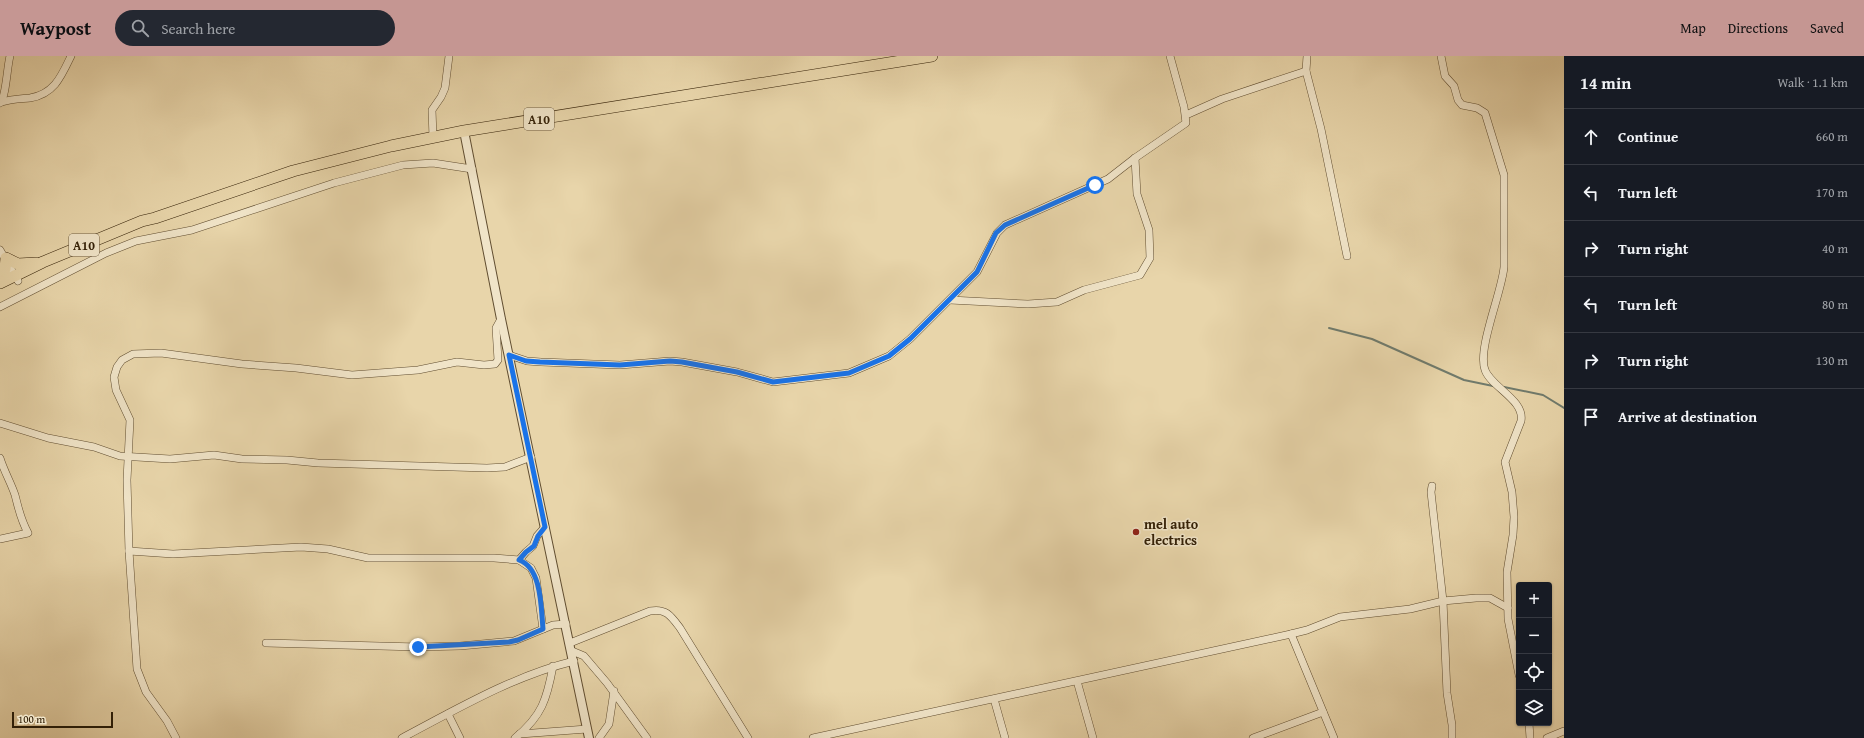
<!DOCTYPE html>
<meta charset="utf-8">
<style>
body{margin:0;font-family:"Gentium Book Plus",serif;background:#242831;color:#f1f3f6}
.controls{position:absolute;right:12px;bottom:12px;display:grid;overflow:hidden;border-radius:4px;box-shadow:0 1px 3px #0004}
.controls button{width:36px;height:36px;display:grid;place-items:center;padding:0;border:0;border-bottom:1px solid #363941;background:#171b24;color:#f1f3f6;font:20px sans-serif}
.scale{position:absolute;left:12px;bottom:10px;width:101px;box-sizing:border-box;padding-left:4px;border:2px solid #332007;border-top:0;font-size:11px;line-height:14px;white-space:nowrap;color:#332007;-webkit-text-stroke:3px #f0e4c8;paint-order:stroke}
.stop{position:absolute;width:12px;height:12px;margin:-9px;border:3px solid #1a73e8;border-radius:50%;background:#fff}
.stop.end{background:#1a73e8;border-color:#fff;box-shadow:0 1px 4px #0008}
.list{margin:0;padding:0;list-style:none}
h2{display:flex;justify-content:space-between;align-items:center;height:52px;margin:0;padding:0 16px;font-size:17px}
h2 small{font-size:13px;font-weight:400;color:#9ea1a6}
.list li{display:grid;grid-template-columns:26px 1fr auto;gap:12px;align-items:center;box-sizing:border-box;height:56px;padding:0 16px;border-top:1px solid #363941}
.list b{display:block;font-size:15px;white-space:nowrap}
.list em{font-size:13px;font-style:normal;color:#9ea1a6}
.icon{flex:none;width:22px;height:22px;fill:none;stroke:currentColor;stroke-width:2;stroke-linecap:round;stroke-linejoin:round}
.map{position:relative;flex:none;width:1564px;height:682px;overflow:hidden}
header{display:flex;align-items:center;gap:24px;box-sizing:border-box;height:56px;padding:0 20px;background:#c59692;color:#111}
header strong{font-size:19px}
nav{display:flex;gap:22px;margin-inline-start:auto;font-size:14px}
.search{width:280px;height:36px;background:#242831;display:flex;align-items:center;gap:10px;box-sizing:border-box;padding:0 14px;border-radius:22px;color:#9ea1a6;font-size:15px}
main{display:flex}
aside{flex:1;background:#171b24}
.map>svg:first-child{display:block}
</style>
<header>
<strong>Waypost</strong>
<div class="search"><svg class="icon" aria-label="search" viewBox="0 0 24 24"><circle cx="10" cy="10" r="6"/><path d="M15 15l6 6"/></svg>Search here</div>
<nav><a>Map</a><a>Directions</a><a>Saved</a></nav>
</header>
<main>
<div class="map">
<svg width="1564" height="682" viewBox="0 0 1564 682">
<rect width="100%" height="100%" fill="#e8d5aa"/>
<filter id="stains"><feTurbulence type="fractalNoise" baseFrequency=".005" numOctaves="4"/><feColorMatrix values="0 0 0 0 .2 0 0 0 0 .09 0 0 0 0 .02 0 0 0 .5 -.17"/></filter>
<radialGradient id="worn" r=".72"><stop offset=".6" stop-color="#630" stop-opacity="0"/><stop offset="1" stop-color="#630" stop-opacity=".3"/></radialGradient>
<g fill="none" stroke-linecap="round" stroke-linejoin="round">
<!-- stream -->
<g stroke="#707b6d" stroke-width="2">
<path d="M1329,272L1372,283L1464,324L1493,330"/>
<path d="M1504,331L1543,339L1564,352"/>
</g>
<!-- minor casing -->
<g stroke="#604d30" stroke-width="8">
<g id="minor">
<path d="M1307,0L1306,15L1321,73L1347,200"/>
<path d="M1441,0L1445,20L1454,30L1458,44L1462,49L1477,52L1485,57L1504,119V211C1502,236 1477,293 1485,314C1491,331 1525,344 1521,365L1505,406L1512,436L1514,461L1513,479L1507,516L1508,563L1519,619"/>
<path d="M2,46C12,43 20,43 30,42C54,38 61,21 71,0"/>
<path d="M0,47C6,42 7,11 10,0"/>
<path d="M1186,59L1222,43L1306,15"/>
<path d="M433,81L432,54L441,41L445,32L449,0"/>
<path d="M0,194L18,225"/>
<path d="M950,244L1028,248L1057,246L1084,234L1140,219L1150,202L1149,174L1137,138L1135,102"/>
<path d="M0,251L106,197L136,185L192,174L334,127L403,109L433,107L472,113"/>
<path d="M509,299L527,305L541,306L620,309L670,305L682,306L737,316L773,326L849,317L889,300L910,283L977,216L997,177L1005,169L1108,123L1135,102L1186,67L1184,51L1170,0"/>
<path d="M0,367L48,382L94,391L120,400L170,403L214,399L242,403L287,404L318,407L487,412L505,411L531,401"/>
<path d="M0,402C4,415 11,427 15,439C19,454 20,462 28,477L0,483"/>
<path d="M1432,430L1431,436L1443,545L1447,637L1452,669V682"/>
<path d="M129,495L173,498L301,491L328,493L368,502H494L519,504L531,512L536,522L543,573"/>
<path d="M519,504L526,496L533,490L537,480L545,471"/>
<path d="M1291,578L1334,682"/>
<path d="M266,587L418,591L460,590L514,585L553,569L566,568"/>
<path d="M570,587L650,555C666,552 671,560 680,572L748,682"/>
<path d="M572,595L584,600L607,627L647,682"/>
<path d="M1077,625L1093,682"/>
<path d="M994,643L1005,682"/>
<path d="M448,658L460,682"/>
<path d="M1529,667L1530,682"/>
<path d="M520,678L587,673"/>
<path d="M176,682L167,665L146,636L137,613L129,495L127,424L130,364L116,334L114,321L117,311L122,304L133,298L161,297L242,308L296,312L352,319L418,314L457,306L484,309L495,308L498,304L496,272L501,263"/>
<path d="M402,682C457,653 513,620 574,605"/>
<path d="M515,682C542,660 547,643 553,610"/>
<path d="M599,682L609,668L614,635"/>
<path d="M813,682L1291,578L1307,574L1340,561L1410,553L1443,545L1476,542H1490L1508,552"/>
<path d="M1253,682L1323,656"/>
<path d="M1547,682L1564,675"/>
</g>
</g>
<!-- tertiary casing -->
<g stroke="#604d30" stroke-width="10">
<path id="tertiary" d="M464,75L501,263L589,682"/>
</g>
<!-- primary casing -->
<g stroke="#332007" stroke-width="12">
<g id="primary">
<path d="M0,222L5,213L6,202L18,208L36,207"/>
<path d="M0,227L43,206L142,165L155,162L293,115L391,90L464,75L932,0"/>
</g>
</g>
<!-- minor -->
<use href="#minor" stroke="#f0e4c8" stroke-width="7"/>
<!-- tertiary -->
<use href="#tertiary" stroke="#f0e4c8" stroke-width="8"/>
<!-- primary -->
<use href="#primary" stroke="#e8d5aa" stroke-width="11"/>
</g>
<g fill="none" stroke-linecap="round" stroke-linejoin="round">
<!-- route -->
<path stroke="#1a73e8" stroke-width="5" d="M418,591L509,586L518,584L543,573C541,552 542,512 519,504L526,496L534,490L538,480L545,471L509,299L526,305L540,306L620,309L670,305L682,306L737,316L773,326L849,317L889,300L910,283L977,216L996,177L1005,169L1095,129"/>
</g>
<!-- markers -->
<circle fill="#8f2418" stroke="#f0e4c8" stroke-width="1.5" cx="1136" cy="476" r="4"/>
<g text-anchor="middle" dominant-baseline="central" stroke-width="3" stroke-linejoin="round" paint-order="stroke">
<!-- shield labels -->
<g fill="#f0e4c8" stroke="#6c5b41" stroke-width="1">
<rect x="524" y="52" width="30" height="22" rx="3"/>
<rect x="69" y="178" width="30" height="22" rx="3"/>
</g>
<g font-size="13" font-weight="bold" fill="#332007">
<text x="539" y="63">A10</text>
<text x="84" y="189">A10</text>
</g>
<!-- poi labels -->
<g font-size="14" font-weight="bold" fill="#332007" stroke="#f0e4c8" text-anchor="start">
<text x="1144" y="468">mel auto<tspan x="1144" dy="16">electrics</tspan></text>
</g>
</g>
<rect width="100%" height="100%" filter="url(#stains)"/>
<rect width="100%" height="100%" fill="url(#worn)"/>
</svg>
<div class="controls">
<button>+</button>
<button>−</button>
<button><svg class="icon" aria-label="locate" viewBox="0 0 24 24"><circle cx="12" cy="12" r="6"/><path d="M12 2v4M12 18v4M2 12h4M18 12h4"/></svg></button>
<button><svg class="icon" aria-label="layers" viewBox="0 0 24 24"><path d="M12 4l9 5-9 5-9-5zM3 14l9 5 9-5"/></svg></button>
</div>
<div class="scale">100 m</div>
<div class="stop" style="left:1095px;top:129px"></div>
<div class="stop end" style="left:418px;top:591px"></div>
</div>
<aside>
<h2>14 min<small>Walk · 1.1 km</small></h2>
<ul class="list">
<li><svg class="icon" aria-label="ahead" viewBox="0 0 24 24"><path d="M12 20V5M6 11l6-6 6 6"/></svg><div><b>Continue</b></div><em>660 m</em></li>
<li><svg class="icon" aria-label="left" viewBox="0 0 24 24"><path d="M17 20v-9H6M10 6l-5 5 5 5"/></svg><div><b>Turn left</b></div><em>170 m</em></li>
<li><svg class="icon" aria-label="right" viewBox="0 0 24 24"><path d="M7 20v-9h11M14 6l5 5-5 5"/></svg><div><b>Turn right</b></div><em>40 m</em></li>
<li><svg class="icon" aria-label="left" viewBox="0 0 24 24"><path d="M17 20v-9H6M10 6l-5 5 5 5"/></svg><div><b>Turn left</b></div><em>80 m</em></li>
<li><svg class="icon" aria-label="right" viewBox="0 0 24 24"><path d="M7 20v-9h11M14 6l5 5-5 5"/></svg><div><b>Turn right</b></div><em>130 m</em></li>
<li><svg class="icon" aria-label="arrive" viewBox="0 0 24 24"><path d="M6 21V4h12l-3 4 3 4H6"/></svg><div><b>Arrive at destination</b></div></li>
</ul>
</aside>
</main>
